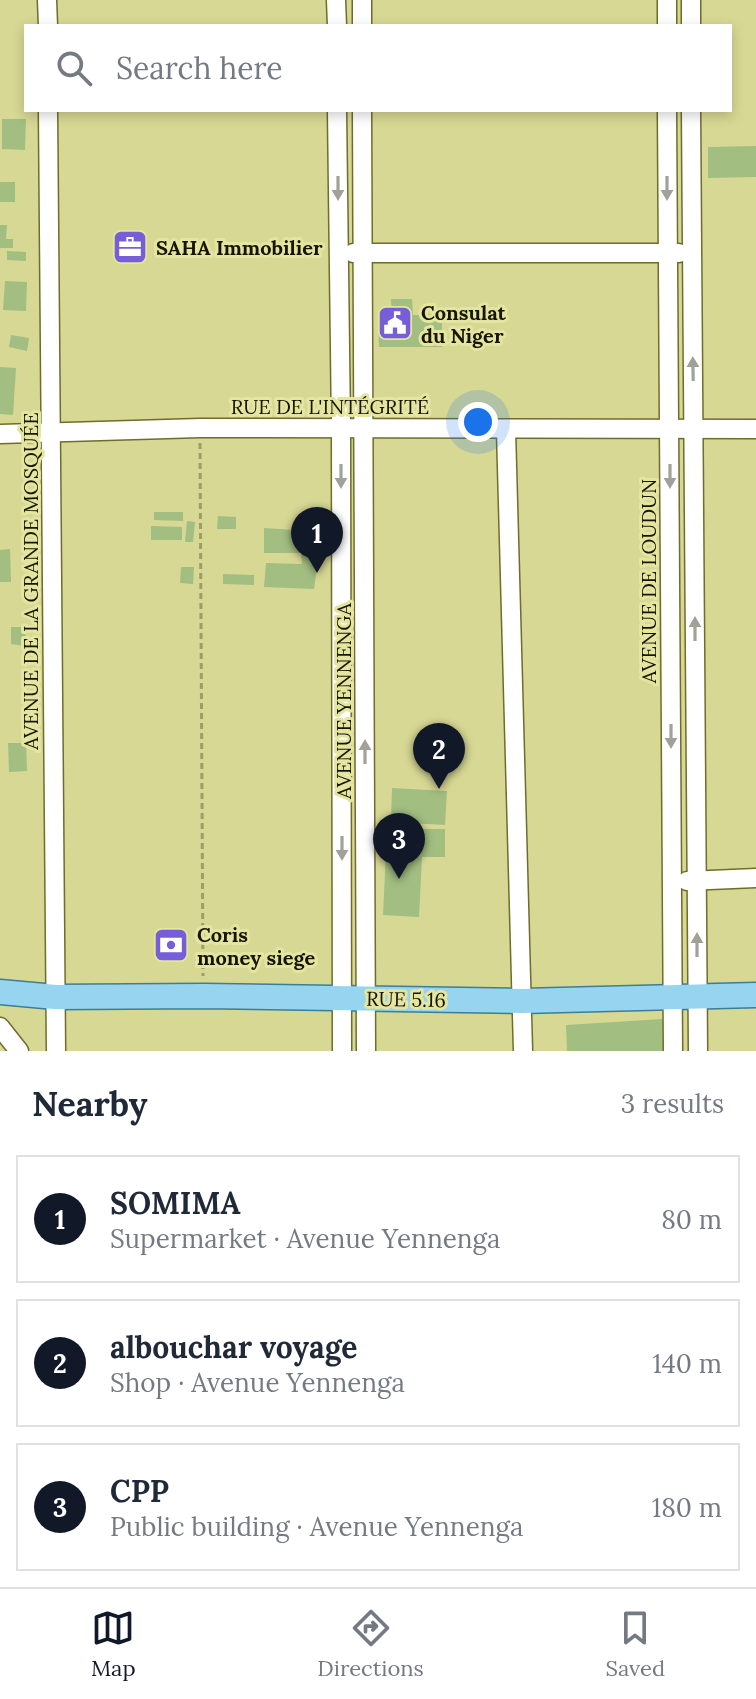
<!DOCTYPE html>
<meta charset="utf-8">
<style>
body{margin:0;font-family:Lora,serif;background:#f6f6f7;color:#1f2937}
.you{position:absolute;left:478px;top:422px;width:28px;height:28px;margin:-20px;border:6px solid #fff;border-radius:50%;background:#1a73e8;box-shadow:0 0 0 12px #1a73e833}
.badge{display:grid;place-items:center;width:52px;height:52px;border-radius:50%;background:#111827;color:#fff;font-size:26px;font-weight:700}
.pin{position:absolute;translate:-50% -66px;filter:drop-shadow(0 2px 4px #0008)}
.pin::after{content:'';position:absolute;top:42px;width:28px;height:24px;background:inherit;clip-path:polygon(0 0,100% 0,50% 100%)}
.list{margin:0;padding:0;list-style:none}
h2{display:flex;justify-content:space-between;align-items:center;height:104px;margin:0;padding:0 32px;font-size:34px}
h2 small{font-size:26px;font-weight:400;color:#747a83}
.list li{display:grid;grid-template-columns:52px 1fr auto;gap:24px;align-items:center;box-sizing:border-box;height:128px;margin:0 16px 16px;padding:0 16px;border:2px solid #e0e1e3;border-radius:0px}
.list b{display:block;font-size:30px;white-space:nowrap}
.list p{margin:0;font-size:26px;white-space:nowrap;color:#747a83}
.list em{font-size:26px;font-style:normal;color:#747a83}
.icon{flex:none;width:44px;height:44px;fill:none;stroke:currentColor;stroke-width:2;stroke-linecap:round;stroke-linejoin:round}
.map{position:relative;flex:none;width:756px;height:1051px;overflow:hidden}
.search{position:absolute;background:#fff;box-shadow:0 4px 12px #0003;left:24px;right:24px;top:24px;height:88px;display:flex;align-items:center;gap:20px;box-sizing:border-box;padding:0 28px;border-radius:0px;color:#747a83;font-size:30px}
.sheet{height:536px;background:#fff}
nav{display:flex;justify-content:space-around;align-items:center;box-sizing:border-box;height:112px;border-top:2px solid #e0e1e3;background:#fff;font-size:22px;color:#747a83}
nav a{display:grid;justify-items:center;gap:4px}
nav .on{color:#111827}
.map>svg:first-child{display:block}
</style>
<div class="map">
<svg width="756" height="1051" viewBox="0 0 756 1051">
<rect width="100%" height="100%" fill="#d7d894"/>
<!-- building -->
<g fill="#a2be81">
<path d="M2,119H26L25,150L2,149Z"/>
<path d="M756,146V177L708,178V147Z"/>
<rect x="0" y="182" width="15" height="20"/>
<path d="M0,225H7L6,239H13V248H0Z"/>
<path d="M7,251L26,252V261L7,260Z"/>
<path d="M5,281L27,282L26,311L3,310Z"/>
<path d="M391,299H412L413,315L442,314V347H379L378,314L392,313Z"/>
<path d="M11,335L29,338L27,351L9,347Z"/>
<path d="M0,367L16,368L13,415L0,414Z"/>
<path d="M154,512H183V521L154,520Z"/>
<path d="M218,516L236,517V529H217Z"/>
<path d="M187,521L195,522L193,542H185Z"/>
<path d="M151,526L182,527V540H151Z"/>
<path d="M264,528L311,531V563L317,568L314,589L264,587L266,563L302,564L301,553H264Z"/>
<path d="M10,549L11,582H0V550Z"/>
<path d="M181,567H194L193,584L180,583Z"/>
<path d="M223,574L254,575V585L223,584Z"/>
<path d="M11,627H26L25,646L11,644Z"/>
<path d="M8,743H26L27,771L9,772Z"/>
<path d="M392,788L447,791L445,825L391,822Z"/>
<path d="M387,829H445V857H422L419,917L383,915Z"/>
<path d="M663,1019L665,1051H567L566,1025Z"/>
</g>
<g fill="none" stroke-linecap="round" stroke-linejoin="round">
<!-- minor casing -->
<g stroke="#6e6d2b" stroke-width="21">
<g id="minor">
<path d="M47,0L48,26"/>
<path d="M336,0L337,26"/>
<path d="M691,0V26"/>
<path d="M362,26V0"/>
<path d="M667,26V0"/>
<path d="M48,110L56,1051"/>
<path d="M337,110L341,428L342,1051"/>
<path d="M362,110L366,1051"/>
<path d="M667,110L673,1051"/>
<path d="M691,110L698,1051"/>
<path d="M353,253H679"/>
<path d="M506,430L523,1051"/>
<path d="M0,434L200,428L756,429"/>
<path d="M687,881L756,878"/>
<path d="M0,1027L19,1051"/>
</g>
</g>
<!-- major casing -->
<g stroke="#3b7f94" stroke-width="27">
<path id="major" d="M0,992L55,997L204,996L522,1001L756,995"/>
</g>
<!-- path -->
<path stroke="#9d9d67" stroke-width="3" stroke-dasharray="6 4" stroke-linecap="butt" d="M200,443L203,976"/>
<!-- minor -->
<use href="#minor" stroke="#fff" stroke-width="18"/>
<!-- major -->
<use href="#major" stroke="#96d4ef" stroke-width="24"/>
</g>
<!-- one-way arrows -->
<defs><path id="oneway-solid" d="M-6-.8H1V-3.2L6.5 0L1 3.2V.8H-6Z" transform="scale(2)"/></defs>
<g fill="#a1a199">
<use href="#oneway-solid" transform="translate(338 188) rotate(90)"/>
<use href="#oneway-solid" transform="translate(667 188) rotate(90)"/>
<use href="#oneway-solid" transform="translate(693 369) rotate(-91)"/>
<use href="#oneway-solid" transform="translate(341 476) rotate(90)"/>
<use href="#oneway-solid" transform="translate(670 476) rotate(90)"/>
<use href="#oneway-solid" transform="translate(695 629) rotate(-90)"/>
<use href="#oneway-solid" transform="translate(671 736) rotate(90)"/>
<use href="#oneway-solid" transform="translate(365 752) rotate(-90)"/>
<use href="#oneway-solid" transform="translate(342 848) rotate(90)"/>
<use href="#oneway-solid" transform="translate(697 945) rotate(-90)"/>
</g>
<!-- icons -->
<defs>
<g id="office-square" transform="scale(1.8)"><rect x="-9" y="-9" width="18" height="18" rx="4" fill="#775ed9" stroke="#e4e5a1"/><path d="M-6-3h4V-5.5h4V-3h4V5H-6ZM-1-4.5V-3h2v-1.5ZM-6 0V1H6V0Z" fill="#fff"/></g>
<g id="civic-square" transform="scale(1.8)"><rect x="-9" y="-9" width="18" height="18" rx="4" fill="#775ed9" stroke="#e4e5a1"/><path d="M-.6-6.5H3V-4.5H.6V-3L4-1V1h2V6H-6V1h2V-1L-.6-3ZM-1.2 2.5V6h2.4V2.5Z" fill="#fff"/></g>
<g id="bank-square" transform="scale(1.8)"><rect x="-9" y="-9" width="18" height="18" rx="4" fill="#775ed9" stroke="#e4e5a1"/><path d="M-6-4H6V4H-6ZM0-2.3a2.3 2.3 0 1 0 0 4.6a2.3 2.3 0 1 0 0-4.6Z" fill="#fff"/></g>
</defs>
<g fill-rule="evenodd">
<use href="#office-square" x="130" y="247"/>
<use href="#civic-square" x="395" y="323"/>
<use href="#bank-square" x="171" y="945"/>
</g>
<g text-anchor="middle" dominant-baseline="central" stroke-width="6" stroke-linejoin="round" paint-order="stroke">
<!-- poi labels -->
<g font-size="20" font-weight="bold" fill="#151500" stroke="#e4e5a1" text-anchor="start">
<text x="156" y="247">SAHA Immobilier</text>
<text x="421" y="312">Consulat<tspan x="421" dy="23">du Niger</tspan></text>
<text x="197" y="934">Coris<tspan x="197" dy="23">money siege</tspan></text>
</g>
<!-- street labels -->
<g font-size="20" fill="#151500" stroke="#e4e5a1">
<text x="330" y="406">RUE DE L'INTÉGRITÉ</text>
<text transform="translate(30 581) rotate(-90)">AVENUE DE LA GRANDE MOSQUÉE</text>
<text transform="translate(648 581) rotate(-90)">AVENUE DE LOUDUN</text>
<text transform="translate(343 701) rotate(-90)">AVENUE YENNENGA</text>
<text transform="translate(406 999) rotate(1)">RUE 5.16</text>
</g>
</g>
</svg>
<div class="you"></div>
<div class="pin badge" style="left:317px;top:573px">1</div>
<div class="pin badge" style="left:439px;top:789px">2</div>
<div class="pin badge" style="left:399px;top:879px">3</div>
<div class="search"><svg class="icon" aria-label="search" viewBox="0 0 24 24"><circle cx="10" cy="10" r="6"/><path d="M15 15l6 6"/></svg>Search here</div>
</div>
<section class="sheet">
<h2>Nearby<small>3 results</small></h2>
<ul class="list">
<li><span class="badge">1</span><div><b>SOMIMA</b><p>Supermarket · Avenue Yennenga</p></div><em>80 m</em></li>
<li><span class="badge">2</span><div><b>albouchar voyage</b><p>Shop · Avenue Yennenga</p></div><em>140 m</em></li>
<li><span class="badge">3</span><div><b>CPP</b><p>Public building · Avenue Yennenga</p></div><em>180 m</em></li>
</ul>
</section>
<nav>
<a class="on"><svg class="icon" aria-label="map" viewBox="0 0 24 24"><path d="M3 6l6-2 6 2 6-2v14l-6 2-6-2-6 2zM9 4v14M15 6v14"/></svg>Map</a>
<a><svg class="icon" aria-label="directions" viewBox="0 0 24 24"><path d="M12 3l9 9-9 9-9-9zM9 14v-3h6M13 9l2 2-2 2"/></svg>Directions</a>
<a><svg class="icon" aria-label="saved" viewBox="0 0 24 24"><path d="M7 4h10v16l-5-4-5 4z"/></svg>Saved</a>
</nav>
